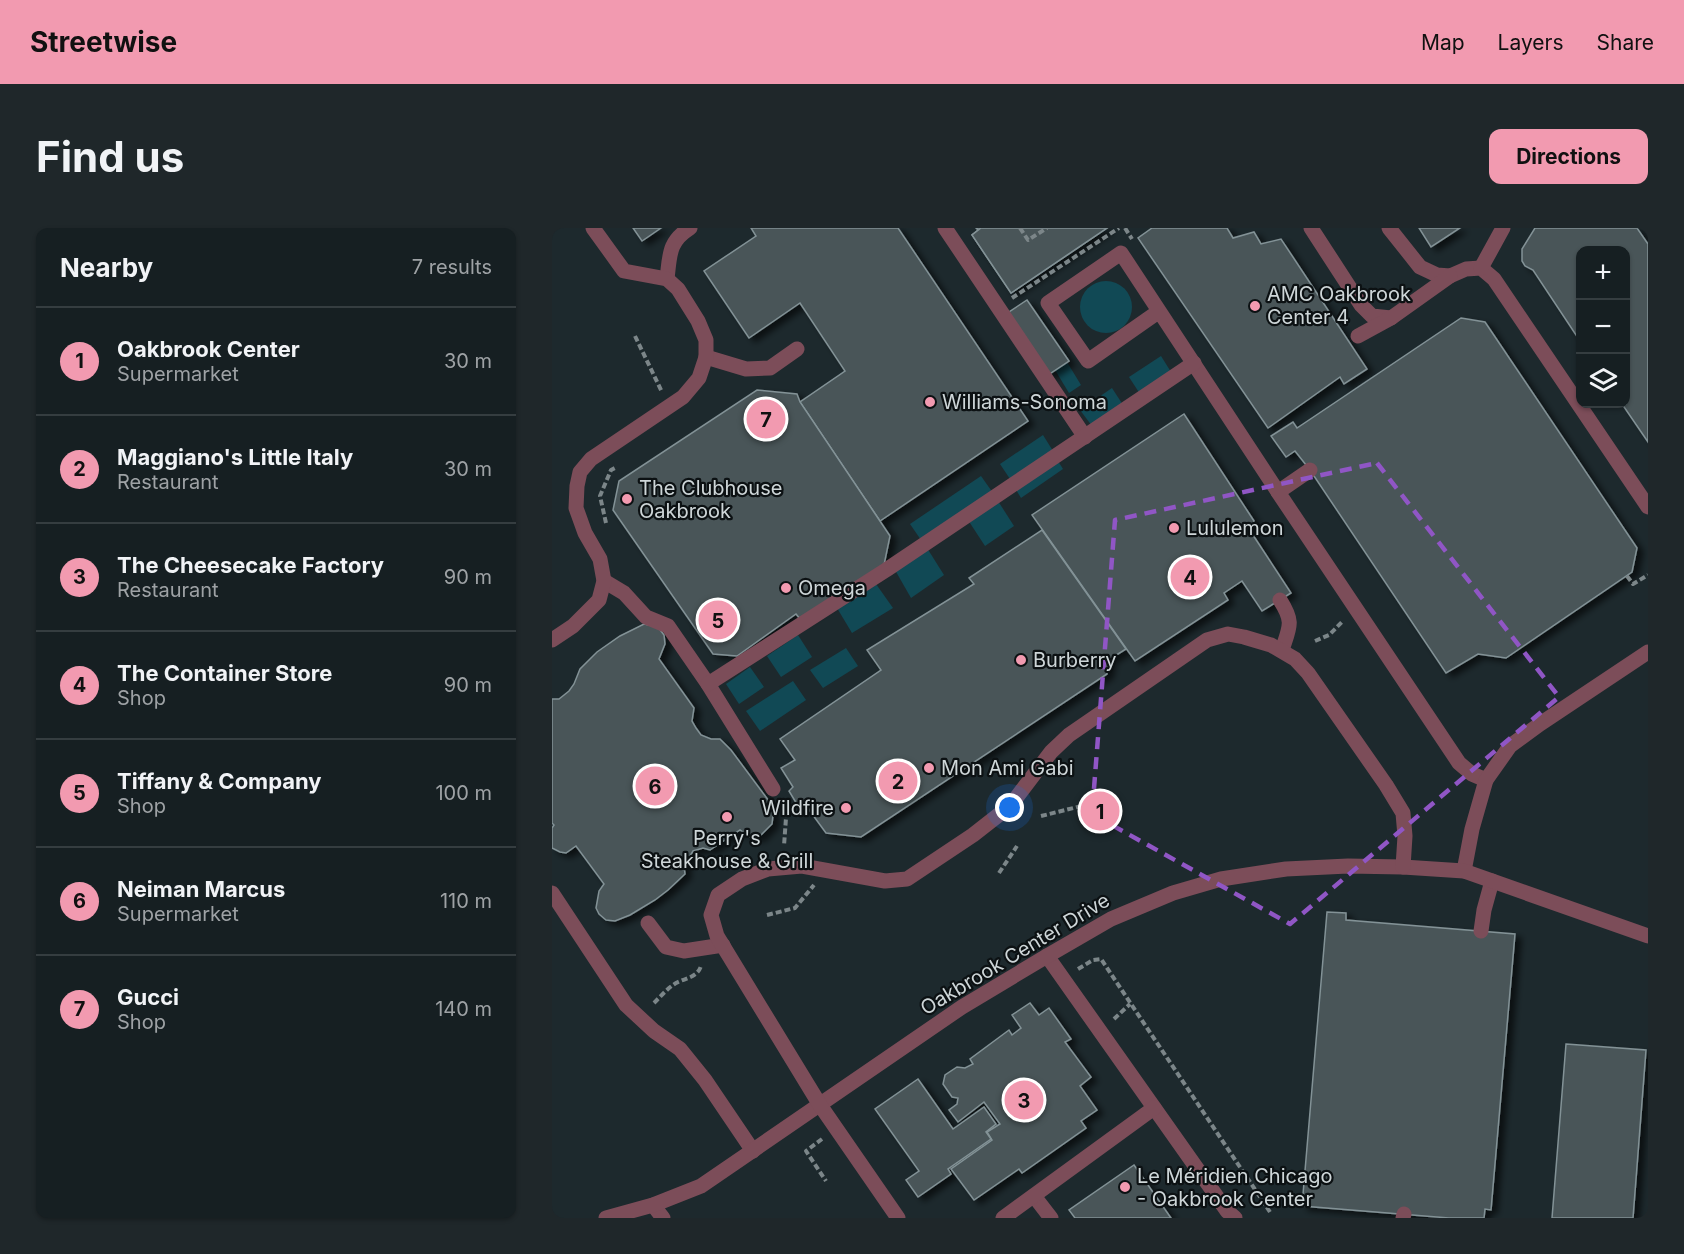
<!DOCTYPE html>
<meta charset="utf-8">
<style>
body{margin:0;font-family:Inter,sans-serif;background:#1f272a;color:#f1f3f6}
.controls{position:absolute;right:18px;top:18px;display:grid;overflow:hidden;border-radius:12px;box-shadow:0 2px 4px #0004}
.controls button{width:54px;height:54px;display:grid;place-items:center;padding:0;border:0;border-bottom:2px solid #353d40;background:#161f22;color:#f1f3f6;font:30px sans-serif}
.you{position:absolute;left:458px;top:580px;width:21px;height:21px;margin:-15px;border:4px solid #fff;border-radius:50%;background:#1a73e8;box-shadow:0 0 0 9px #1a73e833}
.badge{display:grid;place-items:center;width:39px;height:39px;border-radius:50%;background:#f29ab0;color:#111;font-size:20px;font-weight:700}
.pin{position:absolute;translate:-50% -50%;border:3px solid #fff;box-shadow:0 2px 6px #0006}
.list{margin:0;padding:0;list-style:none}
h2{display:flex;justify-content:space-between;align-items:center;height:78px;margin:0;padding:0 24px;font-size:26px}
h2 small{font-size:20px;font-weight:400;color:#9ea2a5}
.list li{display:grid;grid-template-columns:39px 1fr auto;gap:18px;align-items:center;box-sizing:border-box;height:108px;padding:0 24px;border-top:2px solid #353d40}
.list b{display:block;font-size:22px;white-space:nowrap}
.list p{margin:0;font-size:20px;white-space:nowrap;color:#9ea2a5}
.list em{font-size:20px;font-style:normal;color:#9ea2a5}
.icon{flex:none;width:33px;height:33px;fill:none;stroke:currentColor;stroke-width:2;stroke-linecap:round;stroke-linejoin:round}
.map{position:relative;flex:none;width:1096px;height:990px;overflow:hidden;border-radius:12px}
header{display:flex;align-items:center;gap:36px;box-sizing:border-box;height:84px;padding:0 30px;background:#f29ab0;color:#111}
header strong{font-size:28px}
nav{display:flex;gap:33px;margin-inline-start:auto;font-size:21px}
.intro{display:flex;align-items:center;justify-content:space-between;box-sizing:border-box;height:144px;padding:0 36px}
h1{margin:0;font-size:42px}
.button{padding:15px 27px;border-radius:12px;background:#f29ab0;color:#111;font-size:21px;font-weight:700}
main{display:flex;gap:36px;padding:0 36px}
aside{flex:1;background:#161f22;border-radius:12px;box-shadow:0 2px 4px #0004}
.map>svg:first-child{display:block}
</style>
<header>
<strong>Streetwise</strong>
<nav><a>Map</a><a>Layers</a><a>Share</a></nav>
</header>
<div class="intro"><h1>Find us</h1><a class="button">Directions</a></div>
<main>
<aside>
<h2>Nearby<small>7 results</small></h2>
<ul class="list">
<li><span class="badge">1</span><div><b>Oakbrook Center</b><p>Supermarket</p></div><em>30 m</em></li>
<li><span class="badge">2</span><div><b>Maggiano's Little Italy</b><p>Restaurant</p></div><em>30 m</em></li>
<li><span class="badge">3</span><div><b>The Cheesecake Factory</b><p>Restaurant</p></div><em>90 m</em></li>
<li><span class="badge">4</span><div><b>The Container Store</b><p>Shop</p></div><em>90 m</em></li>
<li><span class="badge">5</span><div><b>Tiffany &amp; Company</b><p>Shop</p></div><em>100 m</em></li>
<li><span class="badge">6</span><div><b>Neiman Marcus</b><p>Supermarket</p></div><em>110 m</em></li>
<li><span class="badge">7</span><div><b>Gucci</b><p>Shop</p></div><em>140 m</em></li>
</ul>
</aside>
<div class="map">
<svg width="1096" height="990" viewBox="0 0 1096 990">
<defs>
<filter id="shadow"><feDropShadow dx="6" dy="4" stdDeviation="3" flood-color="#0009"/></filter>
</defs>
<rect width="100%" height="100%" fill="#1d292d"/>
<!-- green -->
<g fill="#114955">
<circle cx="554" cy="79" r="26"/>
<path d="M609,128L619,144L588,166L577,149Z"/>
<path d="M515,134L529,157L517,165L503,142Z"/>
<path d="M560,160L571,177L540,198L528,182Z"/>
<path d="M491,207L501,223L458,251L448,236Z"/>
<path d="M506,233L511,241L469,270L463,260Z"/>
<path d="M429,248L441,265L369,312L358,296Z"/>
<path d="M446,273L462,298L433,318L416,292Z"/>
<path d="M375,320L392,347L359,370L343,342Z"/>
<path d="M324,356L341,380L300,405L285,380Z"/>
<path d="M246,407L260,429L229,449L215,428Z"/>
<path d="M294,420L306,438L271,460L258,442Z"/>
<path d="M198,439L212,459L187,476L174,456Z"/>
<path d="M241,453L254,472L208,503L194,483Z"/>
</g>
<!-- building -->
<g fill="#485559" stroke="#839296" stroke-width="1.5" filter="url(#shadow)">
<path d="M81,0H109L90,13Z"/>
<path d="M199,0H346L476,193L328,293L248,174L293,143L248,75L197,110L152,43L204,8Z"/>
<path d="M424,0H555L459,65L420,7L426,2Z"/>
<path d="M429,0H555L459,65L420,7Z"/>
<path d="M600,0H675L681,10L702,4L709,16L729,11L815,141L792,156L788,149L716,200L586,10Z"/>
<path d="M867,0H908L879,19Z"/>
<path d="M983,0H1085L1096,16V214L1070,176H1074V22H1028V113L981,42L973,38L970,33V21Z"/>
<path d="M475,72L517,133L496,147L454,86Z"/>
<path d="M909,90L933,94L1085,320L1080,344L954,430L926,426L894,445L758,242L743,223L734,229L719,208L741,194L745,200Z"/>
<path d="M205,162L245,166L248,174L338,308L332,337L249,392L244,386L185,428L161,426L61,282L67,253Z"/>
<path d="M632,186L702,293L699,304L739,365L710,383L690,353L672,365L676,372L583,433L480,287Z"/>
<path d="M490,302L574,421L558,431L555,446L309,609L274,605L255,579L249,583L237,563L241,559L229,540L243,532L228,511L329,442L315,422L422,356L417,350Z"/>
<path d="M92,396L106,399L112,407L113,416L107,431L142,480L140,493L144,500L149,507L159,511H168L179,522L217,573L221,587L220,596L207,609H198L188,602L158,622L151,620L141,623L132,638L133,646L116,662L103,672L78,687L63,693L54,692L47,686L44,680L47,663L52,656L24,618L14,625L8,624L0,620V600L2,597L0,595V471H7L17,463L22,456L28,441L45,424L68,408Z"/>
<path d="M775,684L794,685V692L963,706L939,982L933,981L932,990H897L750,978Z"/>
<path d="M478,775L487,787L497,780L519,811L513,814L539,849L528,858L545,882L529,893L534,900L470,945L467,941L422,972L399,941L440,912L435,904L448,896L432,874L406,894L397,882L405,876L406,870L400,869L391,856L393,847L405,839L413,840L421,836L418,831L457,802L460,807L469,800L460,787Z"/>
<path d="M1014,816L1094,822L1081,990H1000Z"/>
<path d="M366,851L401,901L432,879L444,896L434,904L439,911L396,941L399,946L366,969L354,952L367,943L323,881Z"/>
<path d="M582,937L619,990H523L517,982Z"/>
</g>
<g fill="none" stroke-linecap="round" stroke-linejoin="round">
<!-- path -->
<g stroke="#7c8689" stroke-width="4" stroke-dasharray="6 3" stroke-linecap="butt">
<path d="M468,0L476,12L495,0"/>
<path d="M573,0L580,11"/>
<path d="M1095,0L1096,2"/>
<path d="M460,70L567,0"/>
<path d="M83,108L110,164"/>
<path d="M54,295L48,268L59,242L63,240"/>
<path d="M1075,348L1081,356L1096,347"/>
<path d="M763,413L777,407L791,393"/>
<path d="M230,574L234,590L232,618"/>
<path d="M489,588L546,574"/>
<path d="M447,645L465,618"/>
<path d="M215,687L243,680L262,657"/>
<path d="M526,741L541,732L549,731L718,984"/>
<path d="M102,775C108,769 114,762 121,757C130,750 145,751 149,738"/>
<path d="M562,791L578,776"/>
<path d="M270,911L254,923L274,953"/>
</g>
<!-- minor -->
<g stroke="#7c4d59" stroke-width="15">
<path d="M393,0L533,209"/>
<path d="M759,0L809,77L820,88L839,90"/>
<path d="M837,0L868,39L885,47L898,48L914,41L929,40L942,51L1096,279"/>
<path d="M929,40L951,0"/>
<path d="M115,51C118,27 116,14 138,0"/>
<path d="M606,84L536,133L496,75L569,25L726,264"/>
<path d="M806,108L839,90L898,48"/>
<path d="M154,129L194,141L218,140L245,121"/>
<path d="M758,242L726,264L907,535L920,546L934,552"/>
<path d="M52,353L72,365L94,389L116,398L156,456L221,561"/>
<path d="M728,372C742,394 738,398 730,422"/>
<path d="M0,412L21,398L47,372L52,353L48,331L33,305L24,280L25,258L28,244L39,231L131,169L147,150L154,129V112L146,93L126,61L115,51L72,43L41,0"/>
<path d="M156,456L334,342L642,135"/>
<path d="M912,643L920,601L934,552L958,518L988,496L1096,424"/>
<path d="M0,665L74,777L102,803L128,821L153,852L201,923"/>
<path d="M96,695L114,719L132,723L171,717"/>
<path d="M929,703L932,682L940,653"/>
<path d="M495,728L675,983L683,990"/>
<path d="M482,968L499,990"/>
<path d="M101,977L111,990"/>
<path d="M54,990L101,977L149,958L410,779L495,728L559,691L621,665L669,651L734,641L796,638L851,639L912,643L1096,708"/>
<path d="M346,990L268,877L165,708L159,687L166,667L190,651L216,641L250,638L333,653L355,651L421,607L458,578L499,524L517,507L655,412L676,406L692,409L719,417L743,431L756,445L834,557L851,585L853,608L851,639"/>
<path d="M451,990L602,880"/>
<path d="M851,990L852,986"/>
</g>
</g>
<!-- marked area -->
<path fill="none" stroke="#9056c5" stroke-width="4.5" stroke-dasharray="12 8" stroke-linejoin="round" d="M825,235L1007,469L738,696L540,586L563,292Z"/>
<!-- markers -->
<g fill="#f29ab0" stroke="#0c1113" stroke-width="2">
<circle cx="703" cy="78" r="6"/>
<circle cx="378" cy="174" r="6"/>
<circle cx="75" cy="271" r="6"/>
<circle cx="622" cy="300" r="6"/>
<circle cx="234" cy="360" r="6"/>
<circle cx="469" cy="432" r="6"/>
<circle cx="377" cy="540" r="6"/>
<circle cx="294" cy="580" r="6"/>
<circle cx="175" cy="589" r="6"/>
<circle cx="573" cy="959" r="6"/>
</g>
<g text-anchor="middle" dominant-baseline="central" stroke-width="4.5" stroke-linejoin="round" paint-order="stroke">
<!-- poi labels -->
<g font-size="20" fill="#ced6d8" stroke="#0c1113" text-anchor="start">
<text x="715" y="66">AMC Oakbrook<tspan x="715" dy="23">Center 4</tspan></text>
<text x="390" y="174">Williams-Sonoma</text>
<text x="87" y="260">The Clubhouse<tspan x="87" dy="23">Oakbrook</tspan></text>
<text x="634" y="300">Lululemon</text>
<text x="246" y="360">Omega</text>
<text x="481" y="432">Burberry</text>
<text x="389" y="540">Mon Ami Gabi</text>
<text x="282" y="580" text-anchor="end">Wildfire</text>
<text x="175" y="610" text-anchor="middle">Perry's<tspan x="175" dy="23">Steakhouse &amp; Grill</tspan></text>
<text x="585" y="948">Le Méridien Chicago<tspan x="585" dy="23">- Oakbrook Center</tspan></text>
</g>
<!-- street labels -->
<g font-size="20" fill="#ced6d8" stroke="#0c1113">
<text transform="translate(463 726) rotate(-31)">Oakbrook Center Drive</text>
</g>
</g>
</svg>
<div class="controls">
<button>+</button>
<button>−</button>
<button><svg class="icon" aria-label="layers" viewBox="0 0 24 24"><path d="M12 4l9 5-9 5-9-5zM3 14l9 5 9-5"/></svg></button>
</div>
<div class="you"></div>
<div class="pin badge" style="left:548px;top:583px">1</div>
<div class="pin badge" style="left:346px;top:553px">2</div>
<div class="pin badge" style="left:472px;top:872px">3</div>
<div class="pin badge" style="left:638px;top:349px">4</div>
<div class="pin badge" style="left:166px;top:392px">5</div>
<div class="pin badge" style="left:103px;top:558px">6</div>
<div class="pin badge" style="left:214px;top:191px">7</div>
</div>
</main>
